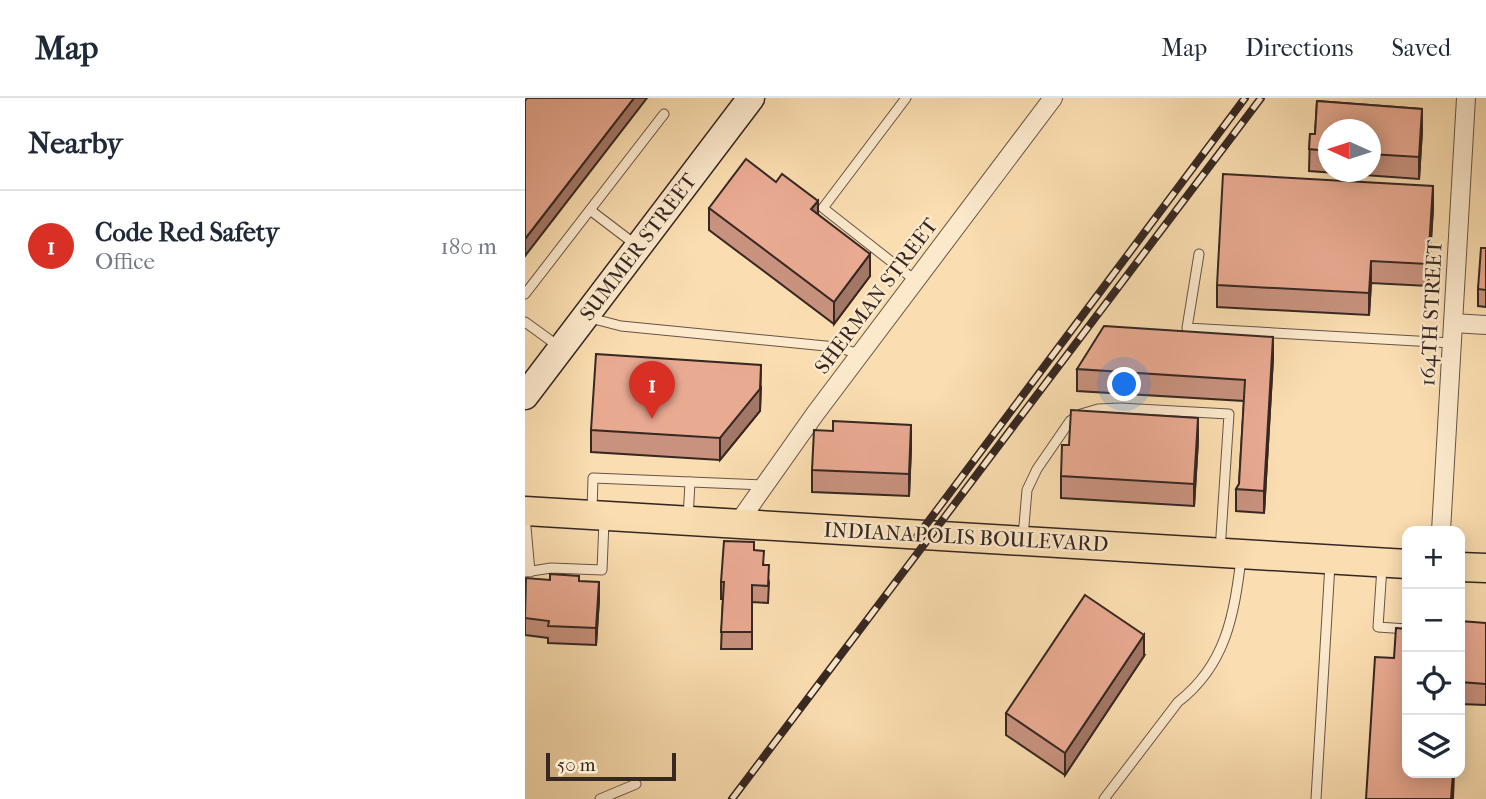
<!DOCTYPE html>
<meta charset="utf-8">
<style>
body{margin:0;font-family:"IM FELL French Canon",serif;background:#f6f6f7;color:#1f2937}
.controls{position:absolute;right:21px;bottom:21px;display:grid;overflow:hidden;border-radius:14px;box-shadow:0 4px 18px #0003}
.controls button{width:63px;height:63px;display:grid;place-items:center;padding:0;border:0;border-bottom:2px solid #e0e1e3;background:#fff;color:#1f2937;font:35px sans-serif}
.compass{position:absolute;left:793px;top:21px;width:63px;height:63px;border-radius:50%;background:#fff;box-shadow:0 4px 18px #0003;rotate:273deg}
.scale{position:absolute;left:21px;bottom:18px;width:130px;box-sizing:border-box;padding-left:7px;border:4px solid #362722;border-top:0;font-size:19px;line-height:24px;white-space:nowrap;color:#362722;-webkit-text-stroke:5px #fce9cc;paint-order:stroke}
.you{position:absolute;left:600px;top:287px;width:24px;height:24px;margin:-18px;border:5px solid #fff;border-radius:50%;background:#1a73e8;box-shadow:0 0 0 10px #1a73e833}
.badge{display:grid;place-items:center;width:46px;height:46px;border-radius:50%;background:#d93025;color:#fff;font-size:23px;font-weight:700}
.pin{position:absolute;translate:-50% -58px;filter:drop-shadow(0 2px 4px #0008)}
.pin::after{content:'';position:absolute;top:37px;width:24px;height:21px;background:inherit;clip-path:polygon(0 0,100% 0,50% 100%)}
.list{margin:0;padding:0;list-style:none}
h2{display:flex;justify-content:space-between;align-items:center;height:91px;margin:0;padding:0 28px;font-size:30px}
h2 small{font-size:23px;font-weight:400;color:#747a83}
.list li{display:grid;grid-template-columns:46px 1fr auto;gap:21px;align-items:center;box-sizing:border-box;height:112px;padding:0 28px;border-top:2px solid #e0e1e3}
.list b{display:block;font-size:26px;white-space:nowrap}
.list p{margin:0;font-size:23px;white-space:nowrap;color:#747a83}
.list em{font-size:23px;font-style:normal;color:#747a83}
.icon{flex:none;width:38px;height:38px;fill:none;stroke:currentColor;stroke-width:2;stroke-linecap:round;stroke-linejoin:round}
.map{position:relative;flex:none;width:961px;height:701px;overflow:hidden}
header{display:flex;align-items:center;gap:42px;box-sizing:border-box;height:98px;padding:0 35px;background:#fff;border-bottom:2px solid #e0e1e3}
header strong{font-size:33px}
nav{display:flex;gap:38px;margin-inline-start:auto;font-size:24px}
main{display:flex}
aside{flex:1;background:#fff}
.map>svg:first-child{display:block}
</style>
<header>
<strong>Map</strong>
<nav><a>Map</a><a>Directions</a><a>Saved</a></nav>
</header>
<main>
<aside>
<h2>Nearby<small></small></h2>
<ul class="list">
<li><span class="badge">1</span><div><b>Code Red Safety</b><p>Office</p></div><em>180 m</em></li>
</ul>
</aside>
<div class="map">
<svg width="961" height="701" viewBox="0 0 961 701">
<rect width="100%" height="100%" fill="#faddb0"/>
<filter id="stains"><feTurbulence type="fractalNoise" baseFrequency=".00286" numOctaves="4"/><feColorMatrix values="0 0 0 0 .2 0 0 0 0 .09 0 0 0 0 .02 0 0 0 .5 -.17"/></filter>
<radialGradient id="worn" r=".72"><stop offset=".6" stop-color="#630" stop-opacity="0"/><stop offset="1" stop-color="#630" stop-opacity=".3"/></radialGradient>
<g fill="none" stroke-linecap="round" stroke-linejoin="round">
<!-- lane casing -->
<g stroke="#675446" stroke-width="11">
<g id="lane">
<path d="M381,0L298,110L391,183"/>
<path d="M65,112L111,147"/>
<path d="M674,156L662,230L927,245"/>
<path d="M0,196L139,16"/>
<path d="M65,220L96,228L311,249L335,256"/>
<path d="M0,224L33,248"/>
<path d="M67,413L68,380L240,387"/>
<path d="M0,418L5,474"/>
<path d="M163,421L165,384"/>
<path d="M498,439L502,392L512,371L545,323L556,316L573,311L595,310L704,316L695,453"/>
<path d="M857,469L853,529L882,531"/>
<path d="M0,474L26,470L77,472L79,423"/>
<path d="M75,701L111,686"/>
<path d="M579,701L653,604C701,567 709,517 716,461"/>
<path d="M791,701L805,466"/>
</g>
</g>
<!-- street casing -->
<g stroke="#675446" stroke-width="20">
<g id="street">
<path d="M928,225L961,227"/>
<path d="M213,425L290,316L528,0"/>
<path d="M916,433L941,0"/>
</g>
</g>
<!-- secondary casing -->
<g stroke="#362722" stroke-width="29">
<path id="secondary" d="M0,298L226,0"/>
</g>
<!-- primary casing -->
<g stroke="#362722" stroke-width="31">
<g id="primary">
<path d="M0,413L882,466"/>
<path d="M935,469L961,470"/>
</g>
</g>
<!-- lane -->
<use href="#lane" stroke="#fce9cc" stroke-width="9"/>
<!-- street -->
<use href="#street" stroke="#fce9cc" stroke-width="18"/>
<!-- secondary -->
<use href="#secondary" stroke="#fce9cc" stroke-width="26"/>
<!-- primary -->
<use href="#primary" stroke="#faddb0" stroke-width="28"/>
<!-- rail casing -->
<g stroke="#362722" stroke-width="8">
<g id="rail">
<path d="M391,440L720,0"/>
<path d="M207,701L736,0"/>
</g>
</g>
<!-- rail -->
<use href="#rail" stroke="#fce9cc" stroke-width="5" stroke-dasharray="16" stroke-linecap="butt"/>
</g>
<!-- wall -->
<g fill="#c8927e" stroke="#362722" stroke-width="2" fill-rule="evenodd">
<path d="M792,3L897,11V32L894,81L784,73L785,36H790ZM803,32H845V74H803Z"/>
<path d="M184,110L293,116L345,178L309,226L184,132Z"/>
<path d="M908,110L903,188L846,185L844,217L692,209V187Z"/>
<path d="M961,150V209L953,208V191Z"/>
<path d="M748,260L739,415L711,413V391L714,386L719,303L552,293V271Z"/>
<path d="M236,289L235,313L195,362L66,354V332Z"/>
<path d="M673,342L669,408L536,400V378L544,347Z"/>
<path d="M386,349L384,398L287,394V372Z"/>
<path d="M229,452L239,467L244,484L243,505L227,504V551H196L198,501H196V484Z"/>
<path d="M25,482L54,483L74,501L71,547L23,545V540L0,537V489Z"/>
<path d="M961,525V607L935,606V534Z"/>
<path d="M619,558L540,677L481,637V615Z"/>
</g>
<!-- shaded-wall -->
<g fill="#a37766" stroke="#362722" stroke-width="2">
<path d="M109,0H122L0,158V141Z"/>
<path d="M897,11V32L894,81V59Z"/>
<path d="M908,88V110L903,188V166Z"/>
<path d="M293,103V125L286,111Z"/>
<path d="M345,156V178L309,226V204Z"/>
<path d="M846,163V185L844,217V195Z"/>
<path d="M748,239V260L739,415V393Z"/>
<path d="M236,267L235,313L195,362V340Z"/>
<path d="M673,320V342L669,408V386Z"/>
<path d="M386,327V349L384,398V376Z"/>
<path d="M74,484V501L71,547V530Z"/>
<path d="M619,537V558L540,677V655Z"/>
<path d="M928,675H929L928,701H926Z"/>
</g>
<!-- building -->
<g fill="#e9aa92" stroke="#362722" stroke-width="2">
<path d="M2,0H109L0,141V3Z"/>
<path d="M792,3L897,11L894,59L845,56V32H803V53L784,51L785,36H790Z"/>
<path d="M221,61L251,84L257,76L293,103L286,111L345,156L309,204L184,110Z"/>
<path d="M698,76L908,88L903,166L846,163L844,195L692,187Z"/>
<path d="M956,150H961V192L953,191Z"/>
<path d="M579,228L748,239L739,393L711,391L714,386L720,282L552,271Z"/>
<path d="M71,256L236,267L235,291L195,340L66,332Z"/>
<path d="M546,312L673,320L669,386L536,378L537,347H544Z"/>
<path d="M308,323L386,327L384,376L287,372L289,332L308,333Z"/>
<path d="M199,443L229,444V452L239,453L238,467H244L243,488L227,487V534H196L199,484H196Z"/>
<path d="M25,476L54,478V483L74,484L71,530L23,528L24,523L0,520L1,480L25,482Z"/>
<path d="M560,497L619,537L540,655L481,615Z"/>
<path d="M935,523L961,525V586L935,584Z"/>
<path d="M871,530L882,531V675H928L926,701H841L850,559L869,560Z"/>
</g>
<g text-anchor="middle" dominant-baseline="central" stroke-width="5" stroke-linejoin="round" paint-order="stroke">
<!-- street labels -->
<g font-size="21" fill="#362722" stroke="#fce9cc">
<text transform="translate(113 149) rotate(-53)">SUMMER STREET</text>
<text transform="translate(351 198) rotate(-53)">SHERMAN STREET</text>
<text transform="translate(906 215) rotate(-87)">164TH STREET</text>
<text transform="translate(441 439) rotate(3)">INDIANAPOLIS BOULEVARD</text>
</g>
</g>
<rect width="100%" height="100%" filter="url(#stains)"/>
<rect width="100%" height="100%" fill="url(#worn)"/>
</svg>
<div class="controls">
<button>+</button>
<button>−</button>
<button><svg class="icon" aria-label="locate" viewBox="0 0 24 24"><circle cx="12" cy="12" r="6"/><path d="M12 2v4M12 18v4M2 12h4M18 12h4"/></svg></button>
<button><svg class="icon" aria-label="layers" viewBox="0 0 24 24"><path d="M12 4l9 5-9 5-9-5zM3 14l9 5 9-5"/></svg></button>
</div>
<svg class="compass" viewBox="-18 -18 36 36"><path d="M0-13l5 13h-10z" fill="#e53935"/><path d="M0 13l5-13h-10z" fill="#747a83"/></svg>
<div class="scale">50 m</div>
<div class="you"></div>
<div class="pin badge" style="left:127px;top:321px">1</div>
</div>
</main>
